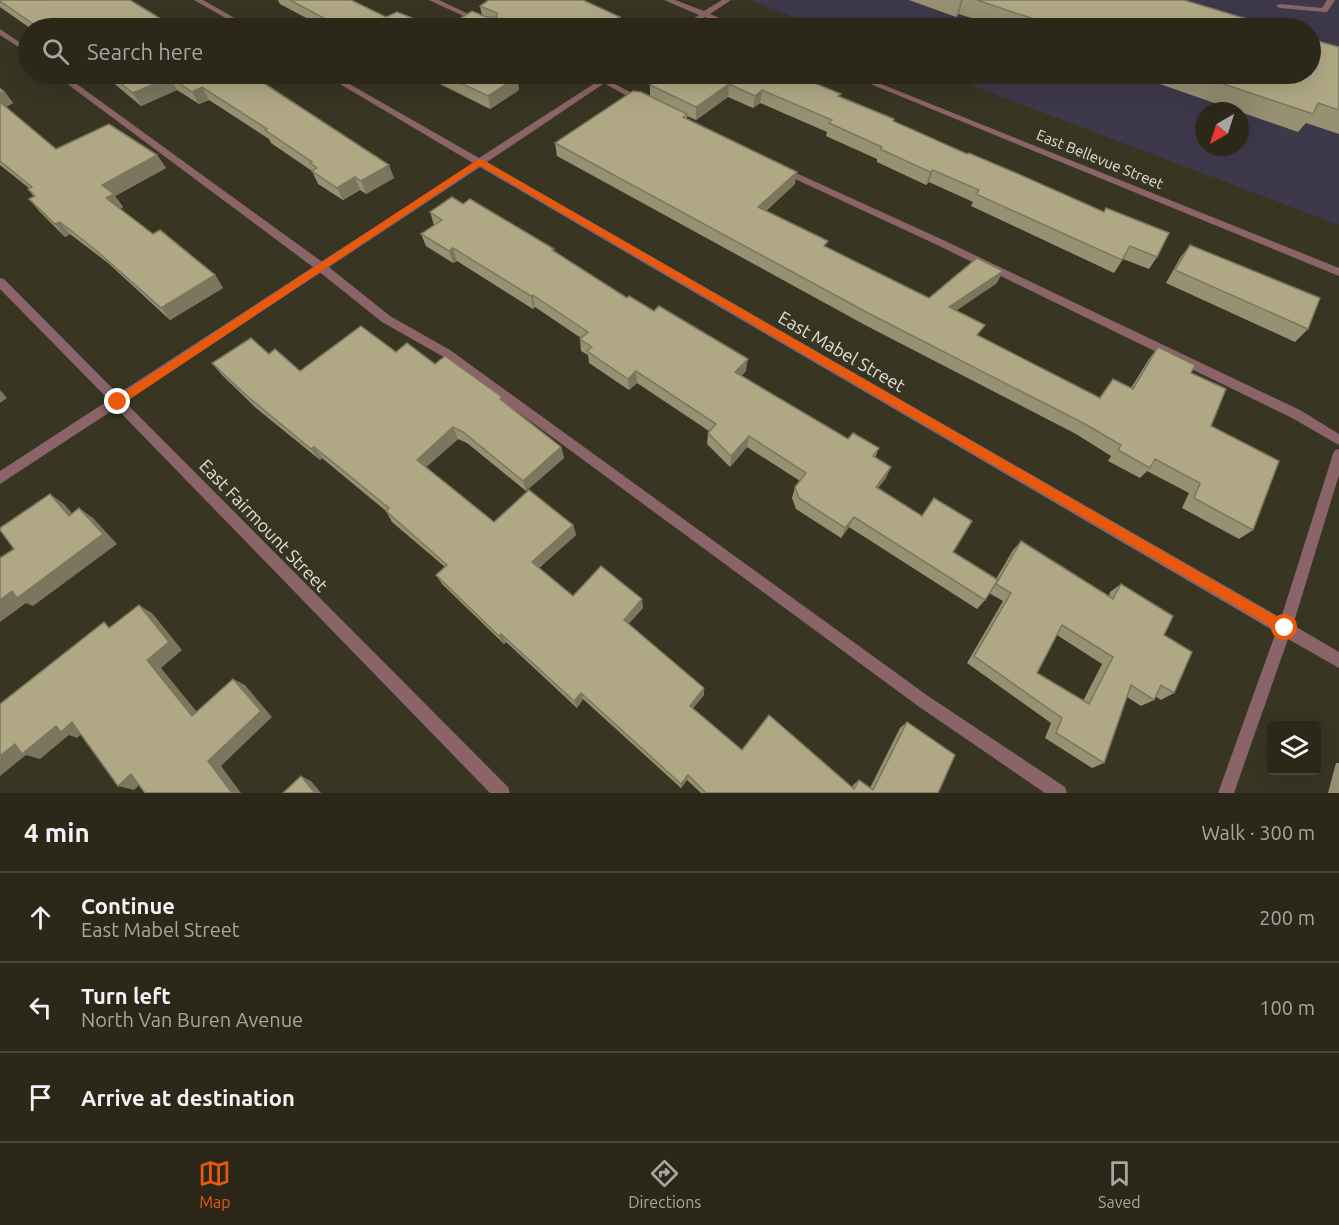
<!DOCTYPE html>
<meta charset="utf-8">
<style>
body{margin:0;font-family:Ubuntu,sans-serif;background:#333023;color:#f1f3f6}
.controls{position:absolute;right:18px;bottom:18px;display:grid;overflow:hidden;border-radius:6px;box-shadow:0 6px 24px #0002}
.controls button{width:54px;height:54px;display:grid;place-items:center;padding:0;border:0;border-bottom:2px solid #474439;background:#2b281a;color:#f1f3f6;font:30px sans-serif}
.compass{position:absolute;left:1195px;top:102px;width:54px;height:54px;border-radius:50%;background:#2b281a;box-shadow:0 6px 24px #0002;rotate:219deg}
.stop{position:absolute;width:18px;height:18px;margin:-14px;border:4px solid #ea580c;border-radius:50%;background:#fff}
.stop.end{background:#ea580c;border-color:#fff;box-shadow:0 2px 6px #0008}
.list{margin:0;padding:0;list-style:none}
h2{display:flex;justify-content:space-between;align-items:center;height:78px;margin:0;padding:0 24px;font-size:26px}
h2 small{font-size:20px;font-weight:400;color:#a6a6a2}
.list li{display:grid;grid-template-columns:39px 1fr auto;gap:18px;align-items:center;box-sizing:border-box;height:90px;padding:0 24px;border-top:2px solid #474439}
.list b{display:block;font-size:22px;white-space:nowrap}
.list p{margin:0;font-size:20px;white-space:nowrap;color:#a6a6a2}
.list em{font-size:20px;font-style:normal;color:#a6a6a2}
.icon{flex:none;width:33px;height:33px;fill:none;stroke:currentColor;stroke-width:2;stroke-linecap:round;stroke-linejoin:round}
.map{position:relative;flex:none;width:1339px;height:793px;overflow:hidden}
.search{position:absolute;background:#2b281a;box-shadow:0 6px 24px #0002;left:18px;right:18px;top:18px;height:66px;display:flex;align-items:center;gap:15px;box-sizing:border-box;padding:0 21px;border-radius:33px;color:#a6a6a2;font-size:22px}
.sheet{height:348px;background:#2b281a}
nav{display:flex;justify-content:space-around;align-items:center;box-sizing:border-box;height:84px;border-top:2px solid #474439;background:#2b281a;font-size:16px;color:#a6a6a2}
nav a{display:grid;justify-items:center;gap:3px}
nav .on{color:#ea580c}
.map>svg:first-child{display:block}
</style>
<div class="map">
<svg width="1339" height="793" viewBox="0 0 1339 793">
<rect width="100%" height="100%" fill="#393523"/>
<!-- commercial -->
<path fill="#3e394a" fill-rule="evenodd" d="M754,0H1339V225L942,74H1310V28H824L752,1ZM1204,111H1240V147H1204Z"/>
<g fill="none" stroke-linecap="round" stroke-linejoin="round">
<!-- service -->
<g fill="#8a6468" fill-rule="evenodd">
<path d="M429,0H439L498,28H489Z"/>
<path d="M1327,0H1335L1327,12H1324L1280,8L1276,6L1280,4L1322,8Z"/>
<path d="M0,29L28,48V53L0,35Z"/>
<path d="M54,74H63L325,264L390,316L450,350L928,696L1065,787L1067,793H1045L918,706L442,356L382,322L317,270Z"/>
<path d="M587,74H596L647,101L640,103Z"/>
<path d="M783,167L941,239L1300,410L1339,434V445L1292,418L933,243L780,172L778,170Z"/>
</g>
<!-- minor -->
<g fill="#8a6468" fill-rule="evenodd">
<path d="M194,0H203L252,28H243Z"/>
<path d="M664,0H675L704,11L722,0H731L710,14L743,28H733L705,17L688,28H679L699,15Z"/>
<path d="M323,74H332L479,158L609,74H618L487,162L1281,618L1333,454L1335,450L1339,449V475L1293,625L1339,652V668L1288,639L1234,793H1218L1276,632L480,167L125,402L508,787L510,793H490L116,408L0,484V471L109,400L0,289V278L4,279L118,394L473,163Z"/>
<path d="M846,74H856L1339,268V276Z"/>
</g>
</g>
<!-- wall -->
<g fill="#979072" fill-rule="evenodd">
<path d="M0,0L175,28H30L0,7Z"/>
<path d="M278,0H351L386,17L438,28H325L280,4Z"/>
<path d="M909,0H1184L1277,28H1002L959,14L956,17Z"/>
<path d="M480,6L620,17L621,28H445L482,16Z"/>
<path d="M1339,47V134L1306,123L1298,132L1131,74H1311Z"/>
<path d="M93,74H241L394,178L366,194L360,190L343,200L318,184L312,171L271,143L269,139L209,100L199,104L177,90L141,106L104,75L98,77Z"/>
<path d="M420,74H517L513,76L517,77L519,90L490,109Z"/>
<path d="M668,74L840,97L894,119V121L1157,257L1149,269L1123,259L1114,273L971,206L973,202L929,182L926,185L877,162V159L826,136L827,132L760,103L753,108L728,97L696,120L687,116V119L795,184L766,211L827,248L929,298L997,283L956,310L979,336L1099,398L1113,379L1131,388L1149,359L1158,347L1191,373L1211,426L1253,530L1239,539L1182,508L1189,493L1147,471L1140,478L1108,461L1111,456L1076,434L865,325L557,156L555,143L650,96V85Z"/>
<path d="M0,88L4,91L13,103L6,107L56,149L157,155L166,168L115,196L123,207L120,209L153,234L215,275L223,288L170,320L108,263L70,234L65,237L40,212L29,199L34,197L28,189L29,188L0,165Z"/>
<path d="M463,204L554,251L627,298L746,371L741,376L848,439L879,448L875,458L886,478L878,488L953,552L996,579L1013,550L1021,541L1109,596L1110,592L1121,584L1164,635L1174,693L1161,700L1155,696L1154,700L1141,706L1127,697L1104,763L1092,768L1045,738L1051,723L967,663L1003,601L989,593L985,600L977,609L849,527L841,538L796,509L792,498L795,487L800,481L747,447L730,467L707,444L708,433L709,431L637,383L629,390L589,363L588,355L581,351L580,339L581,338L535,307L533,309L457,261L453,263L426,246L421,234L434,225L430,212ZM1057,635L1102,664L1083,701L1037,673Z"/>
<path d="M1190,245L1308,329L1295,342L1166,283L1180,258Z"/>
<path d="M396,352L435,364L504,401L561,447L564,458L526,491L467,443L458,439L426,467L494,522L573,525L576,535L539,568L573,596L643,608L628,624L704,688V695L693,708L742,750L852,787L854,784L859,780L870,788L900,728L907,722L938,793H701L687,780L681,788L583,699L577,708L506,642L504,644L442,584L436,575L445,567L392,522L386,511L322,458L320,460L256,408L222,375L212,363L269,354L300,371Z"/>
<path d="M1336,763H1339V793H1328Z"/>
</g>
<!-- shaded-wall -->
<g fill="#7b765d">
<path d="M961,0H963L959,14L956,17Z"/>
<path d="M620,17L621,28H601Z"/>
<path d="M332,19L336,28H332L329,21Z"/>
<path d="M95,74H104V75L98,77Z"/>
<path d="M506,74H517L513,76L517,77L519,90L490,109L488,96Z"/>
<path d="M170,77L177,90L141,106L133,93Z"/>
<path d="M729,84L728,97L696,120V107Z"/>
<path d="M202,87L209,100L199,104L192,92Z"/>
<path d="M762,90L760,103L753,108L755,96Z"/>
<path d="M4,91L13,103L2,108L0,105V92Z"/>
<path d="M157,155L166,168L115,196L123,207L115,211L106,198L102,185Z"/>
<path d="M389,165L394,178L366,194L361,181Z"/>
<path d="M933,170L929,182L926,185L930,172Z"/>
<path d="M797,172L795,184L756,219L758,207Z"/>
<path d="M355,177L360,190L343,200L337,188Z"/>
<path d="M60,222L70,234L65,237L55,224Z"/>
<path d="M453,248L457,261L453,263L449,251Z"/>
<path d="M1003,271L997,283L944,319L949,307Z"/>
<path d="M215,275L223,288L170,320L161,308Z"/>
<path d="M533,295L535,307L533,309L531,296Z"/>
<path d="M748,359L746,371L734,383L735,372Z"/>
<path d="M636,371L637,383L629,390L628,379Z"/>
<path d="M0,390L7,398L0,403Z"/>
<path d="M453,427L458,439L423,470L417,460Z"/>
<path d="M749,436L747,447L730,467L731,456Z"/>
<path d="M314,447L322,458L320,460L311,449Z"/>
<path d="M561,447L564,458L526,491L523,481Z"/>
<path d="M891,467L886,478L871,497L876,487Z"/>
<path d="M50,494L64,504L83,526L69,516Z"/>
<path d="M79,508L93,518L117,544L33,606L26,603L0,622V600Z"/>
<path d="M854,517L849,527L841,538L845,528Z"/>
<path d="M573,525L576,535L535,571L532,562Z"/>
<path d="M642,599L643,608L625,628L624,620Z"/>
<path d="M139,605L152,613L182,650L161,668L205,722L192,716L147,660Z"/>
<path d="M501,634L506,642L504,644L499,636Z"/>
<path d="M233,679L245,685L272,717L221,766L241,793H232L208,761Z"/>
<path d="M704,688V695L689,713L690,706Z"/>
<path d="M581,693L583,699L577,708L574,701Z"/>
<path d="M72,722L88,728L77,738L69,735L40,759L26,755L0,776V756L15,744L56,726Z"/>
<path d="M131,774L146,779L134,790L118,786Z"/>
<path d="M688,775L687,780L681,788V784Z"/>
<path d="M301,776L311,781L321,793H315Z"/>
</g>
<!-- building -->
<g fill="#b0a885" stroke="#7b765d" stroke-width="1.5" fill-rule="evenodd">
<path d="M0,0H130L153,14L175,28H39L0,1Z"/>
<path d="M290,0H351L386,17L397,12L438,28H351L332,19L329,21Z"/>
<path d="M489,0H583L620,17L601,28H445L472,11L486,17H497V13L480,6Z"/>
<path d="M977,0H1184L1277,28H1061Z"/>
<path d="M1311,39L1339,47V110L1318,103L1313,114L1194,74H1311Z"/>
<path d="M109,74H241L252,81L254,79L265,84L389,165L361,181L355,177L337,188L312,171L317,168L310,163L312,162L265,130L267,129L202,87L192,92L170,77L133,93Z"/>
<path d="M442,74H508L517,77L488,96Z"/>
<path d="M668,74H792L841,94L838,96L894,119L893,121L967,154L969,153L1016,173L1104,212L1106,208L1169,233L1157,257L1130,246L1122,260L976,194L979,190L933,170L930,172L880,149L882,147L829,123L832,120L762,90L755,96L729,84L696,107L650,85Z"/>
<path d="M633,91L641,92L687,114L683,117L797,172L758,207L828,241L824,246L929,298L977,258L1003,271L949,307L985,325L977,335L1100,398L1113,379L1133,389L1158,347L1195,365L1191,373L1226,389L1211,426L1279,461L1253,530L1194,498L1200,483L1155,459L1150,468L1118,450L1121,445L1085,424L868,313L555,143Z"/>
<path d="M0,102L56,149L109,124L157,155L102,185L114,194L106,198L153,234L160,230L215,275L161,308L97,251L60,222L55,224L29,199L35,196L28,189L32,187L0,161Z"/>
<path d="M452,197L463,204L470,199L554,249L552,250L627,298L629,296L654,311L659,306L748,359L735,372L848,439L853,433L879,448L873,456L891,467L876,487L922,516L934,498L972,521L953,552L998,580L985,600L854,517L845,528L799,498L795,487L806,473L749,436L731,456L708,433L716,424L636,371L628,379L587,351L592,347L580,339L588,332L533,295L531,296L453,248L449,251L421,234L442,220L430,212Z"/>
<path d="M1190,245L1320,298L1308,329L1175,270Z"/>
<path d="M361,326L396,352L407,343L435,364L445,356L502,397L500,399L561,447L523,481L463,432L453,427L417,460L494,522L529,490L573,525L532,562L573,596L601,566L642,599L624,620L704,688L690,706L742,750L769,715L854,789L859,780L873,790L907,722L955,755L938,793H706L688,775L681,784L581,693L574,701L501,634L499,636L436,575L447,565L386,511L389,508L314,447L311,449L247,396L212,363L251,338L269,354L275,349L300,371Z"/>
<path d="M50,494L69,516L79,508L103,534L17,598L12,591L0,600V558L14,549L0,530V528Z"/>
<path d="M1021,541L1113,599L1121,584L1173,616L1164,635L1192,652L1174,693L1161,685L1154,700L1131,685L1104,763L1056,733L1062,718L974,656L1011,593L996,584ZM1062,625L1113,657L1089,704L1037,673Z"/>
<path d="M139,605L169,642L147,660L192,716L233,679L261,711L208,761L232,793H145L131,774L118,786L72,722L61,732L56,726L22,754L15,744L0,756V704L104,622L109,628Z"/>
<path d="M301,776L315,793H283Z"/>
</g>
<!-- route -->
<path fill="#ea580c" d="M477,160H483L1289,624V632H1281L480,165L121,405H114V399Z"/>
<g text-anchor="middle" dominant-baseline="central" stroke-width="6" stroke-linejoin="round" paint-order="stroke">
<!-- far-street labels -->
<g font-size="15" fill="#e1dfd4" stroke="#393523">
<text transform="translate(1100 159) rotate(22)">East Bellevue Street</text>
</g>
<!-- street labels -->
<g font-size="18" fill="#e1dfd4" stroke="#393523">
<text transform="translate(842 351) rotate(30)">East Mabel Street</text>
<text transform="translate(264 525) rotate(46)">East Fairmount Street</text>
</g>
</g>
</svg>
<div class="controls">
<button><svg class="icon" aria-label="layers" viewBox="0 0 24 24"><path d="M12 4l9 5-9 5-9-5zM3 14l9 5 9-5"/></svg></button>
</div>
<svg class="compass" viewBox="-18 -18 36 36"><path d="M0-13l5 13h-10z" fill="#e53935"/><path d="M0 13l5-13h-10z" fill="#a6a6a2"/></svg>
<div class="stop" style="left:1285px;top:628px"></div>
<div class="stop end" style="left:118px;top:402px"></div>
<div class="search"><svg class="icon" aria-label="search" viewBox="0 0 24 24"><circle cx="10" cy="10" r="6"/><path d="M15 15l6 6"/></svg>Search here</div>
</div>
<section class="sheet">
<h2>4 min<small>Walk · 300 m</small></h2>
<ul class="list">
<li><svg class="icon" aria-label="ahead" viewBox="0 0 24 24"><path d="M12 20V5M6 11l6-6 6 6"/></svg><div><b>Continue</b><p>East Mabel Street</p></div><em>200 m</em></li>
<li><svg class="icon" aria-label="left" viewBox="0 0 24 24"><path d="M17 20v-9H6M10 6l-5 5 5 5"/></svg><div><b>Turn left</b><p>North Van Buren Avenue</p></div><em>100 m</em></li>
<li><svg class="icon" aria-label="arrive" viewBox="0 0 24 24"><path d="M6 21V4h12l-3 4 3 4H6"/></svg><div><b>Arrive at destination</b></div></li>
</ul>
</section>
<nav>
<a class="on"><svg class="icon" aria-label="map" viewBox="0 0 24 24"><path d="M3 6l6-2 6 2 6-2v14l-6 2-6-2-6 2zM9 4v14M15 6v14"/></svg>Map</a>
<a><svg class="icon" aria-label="directions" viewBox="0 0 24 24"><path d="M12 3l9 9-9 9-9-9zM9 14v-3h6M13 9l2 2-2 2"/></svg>Directions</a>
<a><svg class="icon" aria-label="saved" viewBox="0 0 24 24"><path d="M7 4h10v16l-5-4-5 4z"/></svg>Saved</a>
</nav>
